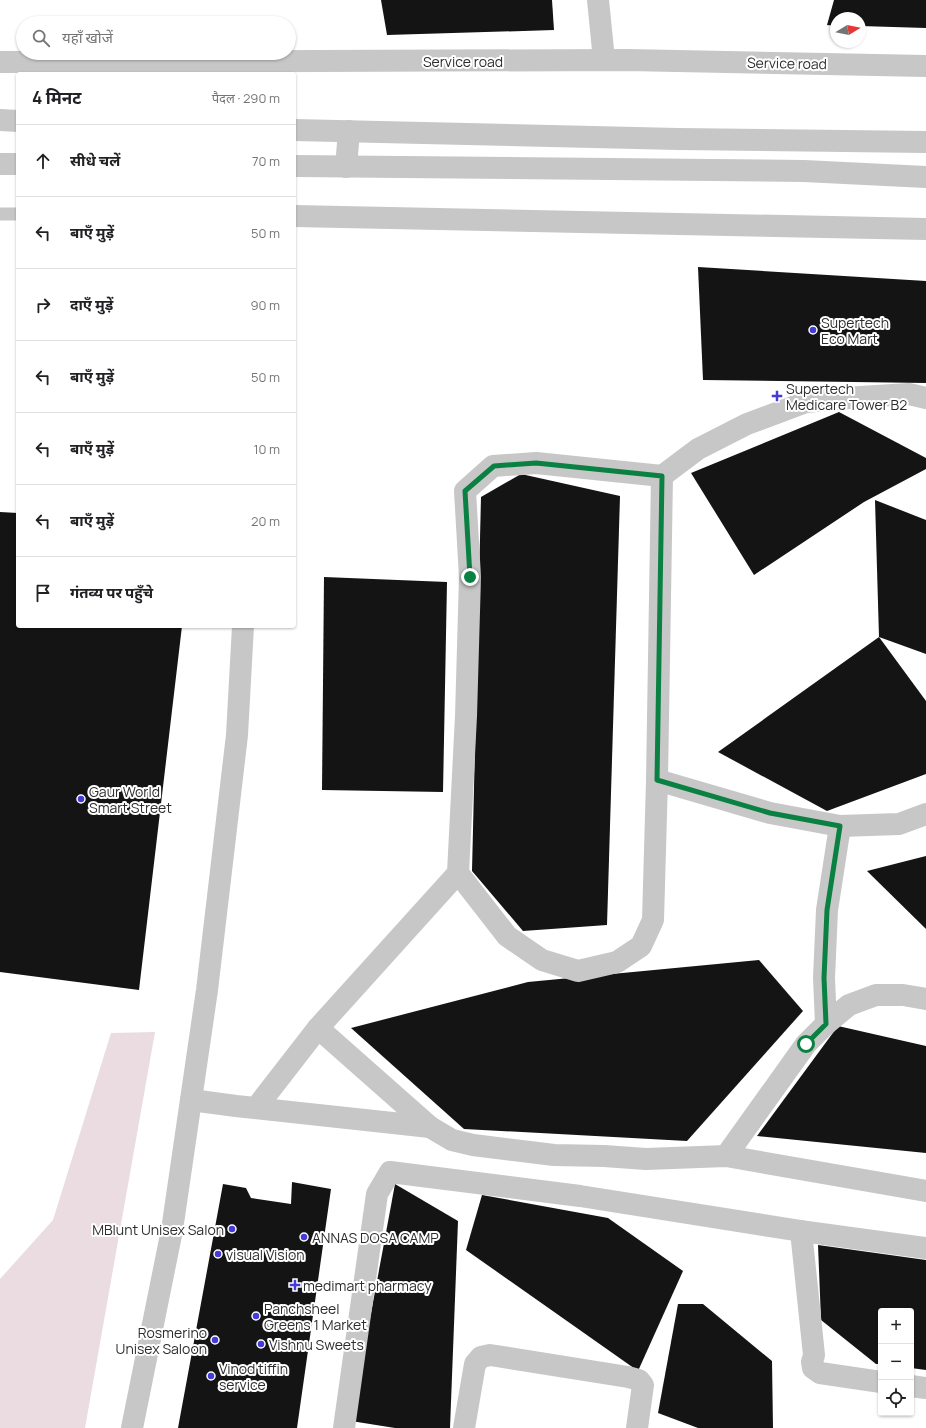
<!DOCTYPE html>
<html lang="hi">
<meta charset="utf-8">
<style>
body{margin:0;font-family:Manrope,"Noto Sans Devanagari",sans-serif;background:#f6f6f6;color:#202124}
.controls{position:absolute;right:12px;bottom:12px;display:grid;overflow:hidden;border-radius:4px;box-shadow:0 1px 3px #0004}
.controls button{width:36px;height:36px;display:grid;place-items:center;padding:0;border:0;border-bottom:1px solid #e0e0e0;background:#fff;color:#202124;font:20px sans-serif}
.compass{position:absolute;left:830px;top:12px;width:36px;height:36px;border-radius:50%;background:#fff;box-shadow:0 1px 3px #0004;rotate:80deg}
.stop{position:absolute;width:12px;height:12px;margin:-9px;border:3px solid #0b8043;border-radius:50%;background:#fff}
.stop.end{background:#0b8043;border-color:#fff;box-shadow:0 1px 4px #0008}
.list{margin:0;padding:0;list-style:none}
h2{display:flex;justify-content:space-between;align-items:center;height:52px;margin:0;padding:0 16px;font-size:17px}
h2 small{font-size:13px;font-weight:400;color:#757577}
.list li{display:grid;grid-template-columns:26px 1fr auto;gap:12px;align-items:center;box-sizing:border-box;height:72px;padding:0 16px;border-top:1px solid #e0e0e0}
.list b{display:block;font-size:15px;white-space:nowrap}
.list em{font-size:13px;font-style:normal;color:#757577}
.icon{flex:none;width:22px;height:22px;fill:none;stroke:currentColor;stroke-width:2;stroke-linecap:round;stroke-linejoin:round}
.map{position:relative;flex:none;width:926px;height:1428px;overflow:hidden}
.search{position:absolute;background:#fff;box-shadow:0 1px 3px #0004;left:16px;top:16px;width:280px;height:44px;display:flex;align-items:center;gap:10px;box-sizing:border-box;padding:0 14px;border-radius:22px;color:#757577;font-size:15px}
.panel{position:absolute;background:#fff;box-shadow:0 1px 3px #0004;left:16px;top:72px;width:280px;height:556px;border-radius:4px}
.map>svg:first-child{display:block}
</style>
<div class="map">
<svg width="926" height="1428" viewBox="0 0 926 1428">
<rect width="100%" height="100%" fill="#fff"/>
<!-- green -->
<path fill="#eadce1" d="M155,1032L85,1428H0V1279L53,1220L111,1033Z"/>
<!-- building -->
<g fill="#141414">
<path d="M381,0H552L554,30L387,35Z"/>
<path d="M834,0H926V28L860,26V18H836V26L827,25Z"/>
<path d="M698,267L926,281V383L703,380Z"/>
<path d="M839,412L926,458V469L864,502L754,575L691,473Z"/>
<path d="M521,474L620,496L607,925L523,931L472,871L481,497Z"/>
<path d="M875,500L926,520V654L879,637Z"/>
<path d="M0,512L18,513V626H182L139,990L0,972Z"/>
<path d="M324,577L447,582L443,792L322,790Z"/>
<path d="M879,637L926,701V774L827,811L718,752Z"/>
<path d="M926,856V929L867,871Z"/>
<path d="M759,960L803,1011L687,1141L464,1129L351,1028L528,982Z"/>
<path d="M838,1026L926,1046V1153L757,1136Z"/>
<path d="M292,1182L331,1189L297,1428H178L223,1184L246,1188L251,1198L291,1204Z"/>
<path d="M395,1184L458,1221L450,1428H395L351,1421Z"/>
<path d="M482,1195L608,1218L683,1271L638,1371L466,1250Z"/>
<path d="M818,1245L926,1260V1370L911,1368V1311H881V1364H876L821,1320Z"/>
<path d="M678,1304H703L772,1361L773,1428H698L658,1413Z"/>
</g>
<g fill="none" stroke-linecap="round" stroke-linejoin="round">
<!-- service -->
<path stroke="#c7c7c7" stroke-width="13" d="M0,214H18"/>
<!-- minor -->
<g stroke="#c7c7c7" stroke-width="22">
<path d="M598,0L604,60"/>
<path d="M0,62L627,60L926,66"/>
<path d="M0,120L18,121"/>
<path d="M294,130L678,139L926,142"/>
<path d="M0,164H18"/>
<path d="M294,166L804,171L926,177"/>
<path d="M346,167L349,131"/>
<path d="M294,216L926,229"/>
<path d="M657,780L770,813L840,826L899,824L926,814"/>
<path d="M458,873L507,936L542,960L578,971L617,962L641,946L653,920L657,780L662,476"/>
<path d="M826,1024L824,978L827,910L840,826"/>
<path d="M318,1028L430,1127L452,1140L473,1145L554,1155L604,1156L646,1159L726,1156L926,1191"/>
<path d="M191,1100L236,1106L430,1127"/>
<path d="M256,1108L318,1028L458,873L466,716L470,577L465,491L493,466L536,463L662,476L698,449L747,424L806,402L860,397L909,394L926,398"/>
<path d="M726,1156L806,1044L826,1024L849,1005L876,995H903L926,999"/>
<path d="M801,1231L814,1355L812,1362L813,1368L820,1373L881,1382"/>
<path d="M911,1386L926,1388"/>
<path d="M132,1428L172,1230L207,990L237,735L243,626"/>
<path d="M344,1428L377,1194L390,1172L580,1196L801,1231L926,1248"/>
<path d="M464,1428L475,1364L481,1357L490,1355L628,1377L639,1380L643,1385L637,1428"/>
</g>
</g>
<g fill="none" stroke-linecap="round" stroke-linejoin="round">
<!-- route -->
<path stroke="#0b8043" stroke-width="5" d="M470,577L465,491L494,466L536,463L662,476L657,780L770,813L840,826L827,910L824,978L826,1024L806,1044"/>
</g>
<!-- markers -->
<g fill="#443bd9" stroke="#fff" stroke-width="1.5">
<circle cx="813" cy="330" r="4"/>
<path d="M775 390h4v4h4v4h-4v4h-4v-4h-4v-4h4z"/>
<circle cx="81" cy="799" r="4"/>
<circle cx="232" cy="1229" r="4"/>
<circle cx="304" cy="1237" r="4"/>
<circle cx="218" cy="1254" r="4"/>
<path d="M293 1279h4v4h4v4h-4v4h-4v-4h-4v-4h4z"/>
<circle cx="256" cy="1316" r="4"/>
<circle cx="215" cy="1340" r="4"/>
<circle cx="261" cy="1344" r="4"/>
<circle cx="211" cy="1376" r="4"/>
</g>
<g text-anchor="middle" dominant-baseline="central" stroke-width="4" stroke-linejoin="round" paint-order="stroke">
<!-- street labels -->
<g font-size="14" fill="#2d2d2d" stroke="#fff">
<text x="463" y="61">Service road</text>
<text transform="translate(787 63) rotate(1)">Service road</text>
</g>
<!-- poi labels -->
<g font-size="14" fill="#2d2d2d" stroke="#fff" text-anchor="start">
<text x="821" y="322">Supertech<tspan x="821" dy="16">Eco Mart</tspan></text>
<text x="786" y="388">Supertech<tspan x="786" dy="16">Medicare Tower B2</tspan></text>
<text x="89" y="791">Gaur World<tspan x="89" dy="16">Smart Street</tspan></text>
<text x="224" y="1229" text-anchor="end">MBlunt Unisex Salon</text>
<text x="312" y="1237">ANNAS DOSA CAMP</text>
<text x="226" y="1254">visual Vision</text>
<text x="303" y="1285">medimart pharmacy</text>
<text x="264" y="1308">Panchsheel<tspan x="264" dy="16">Greens 1 Market</tspan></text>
<text x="207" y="1332" text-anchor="end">Rosmerino<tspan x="207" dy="16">Unisex Saloon</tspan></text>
<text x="269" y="1344">Vishnu Sweets</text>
<text x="219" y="1368">Vinod tiffin<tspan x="219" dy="16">service</tspan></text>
</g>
</g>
</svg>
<div class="controls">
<button>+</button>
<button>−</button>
<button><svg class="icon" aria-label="locate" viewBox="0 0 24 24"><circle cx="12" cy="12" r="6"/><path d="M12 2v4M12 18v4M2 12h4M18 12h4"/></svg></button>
</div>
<svg class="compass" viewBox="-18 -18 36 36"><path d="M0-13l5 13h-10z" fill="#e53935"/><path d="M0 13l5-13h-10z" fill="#757577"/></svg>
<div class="stop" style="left:806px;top:1044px"></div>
<div class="stop end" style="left:470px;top:577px"></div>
<div class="search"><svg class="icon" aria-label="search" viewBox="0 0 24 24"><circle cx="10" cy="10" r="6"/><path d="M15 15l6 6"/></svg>यहाँ खोजें</div>
<section class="panel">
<h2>4 मिनट<small>पैदल · 290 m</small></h2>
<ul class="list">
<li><svg class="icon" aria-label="ahead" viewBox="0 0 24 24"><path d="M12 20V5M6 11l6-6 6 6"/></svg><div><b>सीधे चलें</b></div><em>70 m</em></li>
<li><svg class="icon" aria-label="left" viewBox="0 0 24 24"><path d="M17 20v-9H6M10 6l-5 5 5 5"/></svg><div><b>बाएँ मुड़ें</b></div><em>50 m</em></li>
<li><svg class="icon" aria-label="right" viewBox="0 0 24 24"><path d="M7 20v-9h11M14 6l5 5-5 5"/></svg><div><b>दाएँ मुड़ें</b></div><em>90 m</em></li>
<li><svg class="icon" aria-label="left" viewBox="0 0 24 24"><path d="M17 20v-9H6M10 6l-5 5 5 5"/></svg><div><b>बाएँ मुड़ें</b></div><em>50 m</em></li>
<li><svg class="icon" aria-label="left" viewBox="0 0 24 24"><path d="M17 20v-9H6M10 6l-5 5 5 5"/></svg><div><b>बाएँ मुड़ें</b></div><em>10 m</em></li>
<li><svg class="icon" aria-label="left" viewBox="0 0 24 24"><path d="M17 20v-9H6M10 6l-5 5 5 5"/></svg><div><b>बाएँ मुड़ें</b></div><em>20 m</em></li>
<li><svg class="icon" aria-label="arrive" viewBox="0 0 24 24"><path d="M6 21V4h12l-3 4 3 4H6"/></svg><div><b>गंतव्य पर पहुँचे</b></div></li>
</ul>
</section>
</div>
